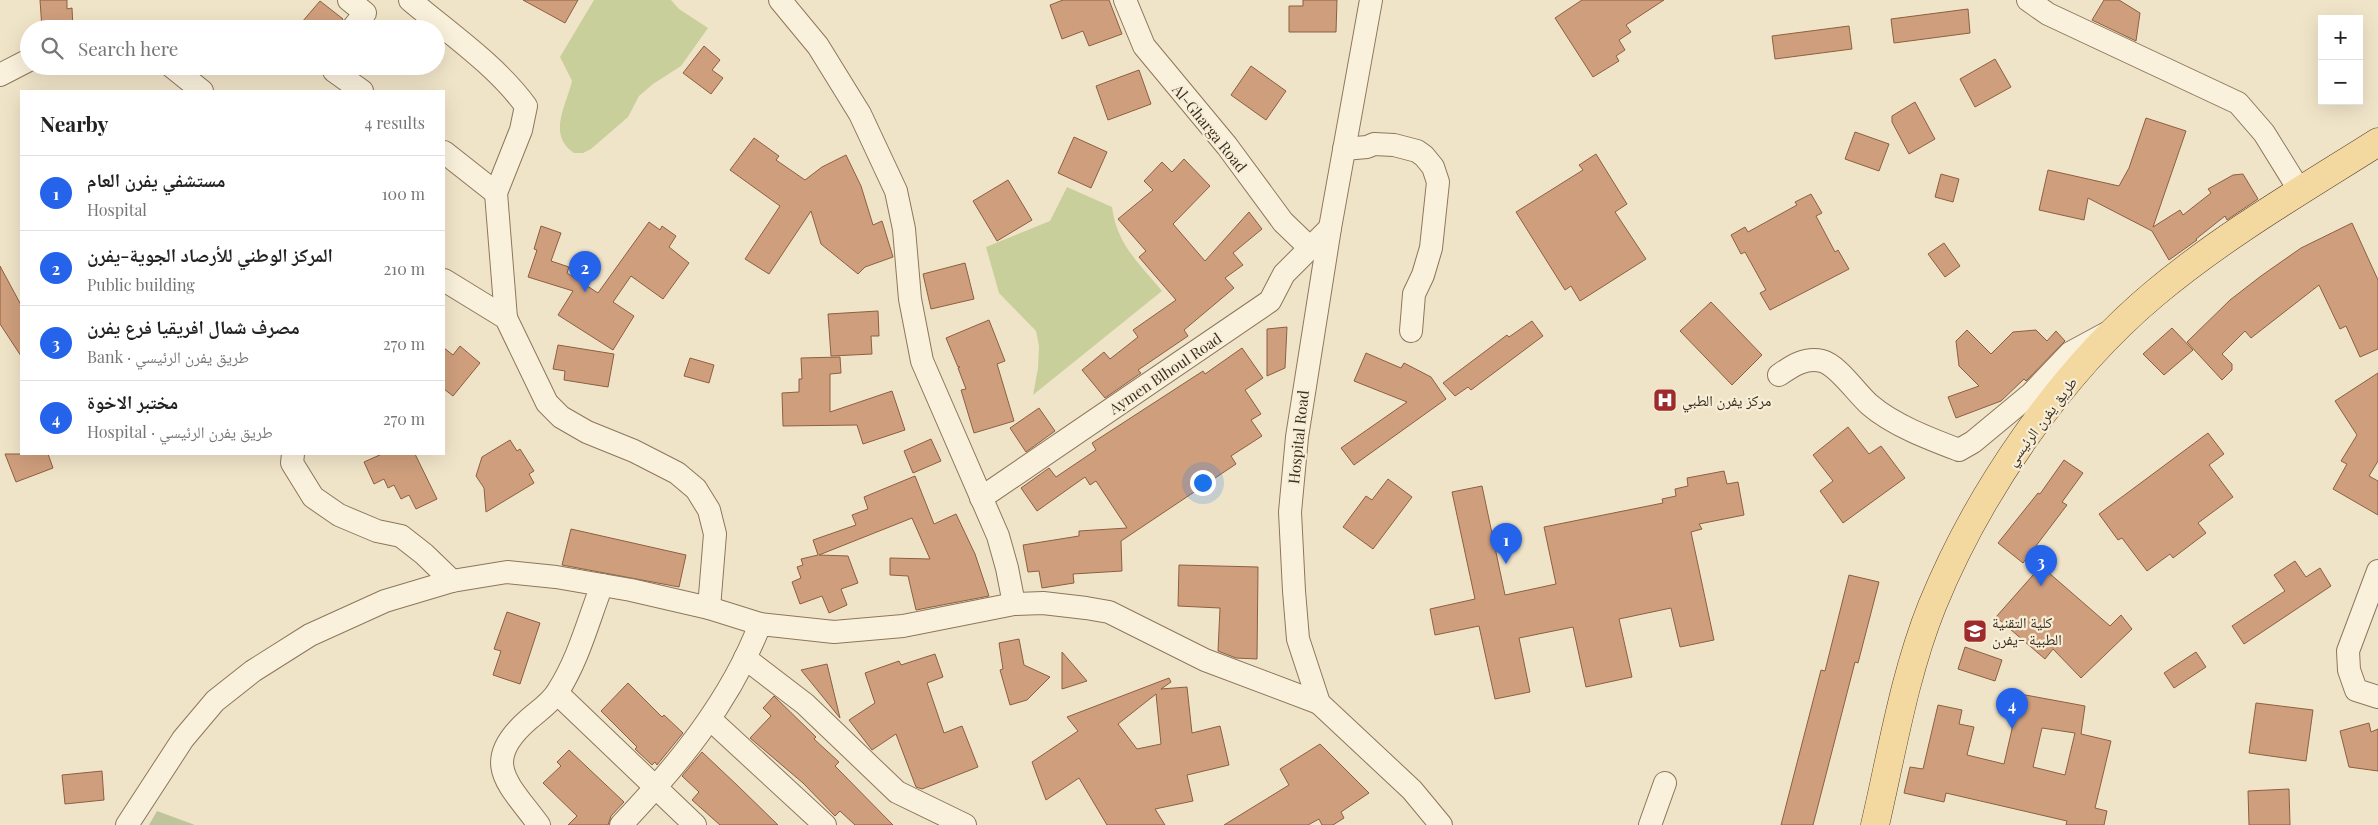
<!DOCTYPE html>
<meta charset="utf-8">
<style>
body{margin:0;font-family:"Playfair Display","Noto Naskh Arabic",serif;background:#f6f6f6;color:#222}
.controls{position:absolute;right:15px;top:15px;display:grid;overflow:hidden;border-radius:0px;box-shadow:0 5px 20px #0002}
.controls button{width:45px;height:45px;display:grid;place-items:center;padding:0;border:0;border-bottom:1px solid #e0e0e0;background:#fff;color:#222;font:25px sans-serif}
.you{position:absolute;left:1202px;top:482px;width:18px;height:18px;margin:-12px;border:4px solid #fff;border-radius:50%;background:#1a73e8;box-shadow:0 0 0 8px #1a73e833}
.badge{display:grid;place-items:center;width:32px;height:32px;border-radius:50%;background:#2563eb;color:#fff;font-size:16px;font-weight:700}
.pin{position:absolute;translate:-50% -41px;filter:drop-shadow(0 1px 2px #0008)}
.pin::after{content:'';position:absolute;top:26px;width:18px;height:15px;background:inherit;clip-path:polygon(0 0,100% 0,50% 100%)}
.list{margin:0;padding:0;list-style:none}
h2{display:flex;justify-content:space-between;align-items:center;height:65px;margin:0;padding:0 20px;font-size:21px}
h2 small{font-size:16px;font-weight:400;color:#767676}
.list li{display:grid;grid-template-columns:32px 1fr auto;gap:15px;align-items:center;box-sizing:border-box;height:75px;padding:0 20px;border-top:1px solid #e0e0e0}
.list b{display:block;font-size:19px;white-space:nowrap}
.list p{margin:0;font-size:16px;white-space:nowrap;color:#767676}
.list em{font-size:16px;font-style:normal;color:#767676}
.icon{flex:none;width:28px;height:28px;fill:none;stroke:currentColor;stroke-width:2;stroke-linecap:round;stroke-linejoin:round}
.map{position:relative;flex:none;width:2378px;height:825px;overflow:hidden}
.search{position:absolute;background:#fff;box-shadow:0 5px 20px #0002;left:20px;top:20px;width:425px;height:55px;display:flex;align-items:center;gap:12px;box-sizing:border-box;padding:0 18px;border-radius:28px;color:#767676;font-size:19px}
.panel{position:absolute;background:#fff;box-shadow:0 5px 20px #0002;left:20px;top:90px;width:425px;height:365px;border-radius:0px}
.map>svg:first-child{display:block}
</style>
<div class="map">
<svg width="2378" height="825" viewBox="0 0 2378 825">
<rect width="100%" height="100%" fill="#f0e4c8"/>
<!-- green -->
<g fill="#c9cf9b">
<path d="M594,0H671L679,9L708,28L681,66L653,84L639,96L628,117L591,149L583,153H574C547,135 566,106 572,81L560,57Z"/>
<path d="M1067,187L1112,207C1117,245 1139,263 1162,291L1033,395L1038,368L1039,346L1036,331L999,293L986,247L1050,221Z"/>
</g>
<!-- cemetery -->
<path fill="#bfc49a" d="M157,811L195,825H149Z"/>
<!-- building -->
<g fill="#cf9f7d" stroke="#8d5f41" fill-rule="evenodd">
<path d="M40,0H67V9L72,8L73,29H42Z"/>
<path d="M523,0H578L565,23Z"/>
<path d="M1063,0H1109L1122,34L1089,46L1083,31L1062,39L1050,5Z"/>
<path d="M1303,0H1337L1336,32H1289V6H1303Z"/>
<path d="M1582,0H1664L1626,25L1631,32L1619,40L1625,50L1616,56L1619,61L1593,77L1555,18Z"/>
<path d="M2104,0H2119L2140,13L2136,41L2092,20Z"/>
<path d="M320,1L343,19L336,29H296Z"/>
<path d="M1968,9L1970,33L1894,43L1891,19Z"/>
<path d="M1849,26L1852,49L1775,59L1772,36Z"/>
<path d="M704,46L720,60L712,70L723,78L711,94L683,73Z"/>
<path d="M1995,59L2011,87L1975,107L1960,79Z"/>
<path d="M1251,66L1286,91L1266,120L1231,95Z"/>
<path d="M1139,70L1151,104L1108,120L1096,86Z"/>
<path d="M1915,102L1935,139L1909,154L1892,122V116Z"/>
<path d="M2146,118L2186,131L2153,227L2180,210L2183,215L2211,193L2208,189L2233,175L2243,174L2258,199L2227,220L2225,216L2196,239L2197,240L2169,260L2152,231L2088,198L2084,220L2039,210L2048,170L2119,186L2129,168Z"/>
<path d="M1855,132L1889,144L1879,171L1845,159Z"/>
<path d="M1074,137L1107,152L1091,188L1058,173Z"/>
<path d="M754,138L779,156L776,160L805,180L822,167L846,155L861,186L873,225L882,221L893,257L865,267L858,274L821,244L811,211L769,274L745,259L780,206L730,170Z"/>
<path d="M1596,154L1627,204L1615,212L1646,259L1580,301L1571,286L1565,290L1516,212L1583,170L1579,165Z"/>
<path d="M1184,159L1210,186L1173,224L1205,261L1249,212L1262,229L1233,253L1243,265L1225,278L1234,288L1184,330L1188,336L1138,370L1141,373L1105,398L1082,370L1104,352L1110,359L1138,337L1133,330L1176,300L1139,257L1146,251L1118,219L1153,190L1144,181L1162,162L1172,172Z"/>
<path d="M1941,174L1959,179L1953,202L1935,197Z"/>
<path d="M1008,180L1032,220L997,241L973,201Z"/>
<path d="M1811,194L1822,213L1816,216L1835,252L1838,250L1849,269L1770,310L1760,293L1766,290L1745,252L1741,254L1731,235L1745,227L1748,232L1797,205L1795,202Z"/>
<path d="M649,222L660,230L662,226L676,236L669,247L689,263L663,299L631,276L613,302L634,316L613,350L558,315L573,291L528,277L537,250L534,249L541,226L561,233L551,261L569,267L567,273L598,293Z"/>
<path d="M2352,223L2378,280V349L2360,357L2346,326L2340,329L2319,285L2251,338L2245,331L2222,354L2232,364V370L2222,380L2187,342L2230,300L2261,276L2301,248Z"/>
<path d="M1944,243L1960,266L1945,277L1928,254Z"/>
<path d="M965,263L974,299L931,309L923,274Z"/>
<path d="M0,266L21,305V356L0,324Z"/>
<path d="M1711,302L1762,355L1732,385L1680,331Z"/>
<path d="M878,311L879,336H871L872,354L831,356L828,314Z"/>
<path d="M989,320L1005,361L997,364L1014,421L974,433L961,390L966,389L958,368L960,367H958L946,338Z"/>
<path d="M1532,321L1543,336L1471,390L1468,387L1455,396L1443,383L1507,335L1509,337Z"/>
<path d="M1287,327L1285,368L1267,376V329Z"/>
<path d="M2172,328L2193,350L2164,375L2143,354Z"/>
<path d="M1967,330L1991,354L2013,332L2036,330L2047,341L2056,331L2065,341L2026,381L2024,379L2001,401L1956,418L1948,397L1979,386L1959,366L1956,341Z"/>
<path d="M558,345L614,354L608,387L564,380L565,371L553,369Z"/>
<path d="M460,346L480,363L453,396L444,389V348L453,355Z"/>
<path d="M1242,348L1263,378L1245,390L1261,414L1251,420L1262,436L1231,456L1236,464L1121,541L1122,571L1073,574L1074,583L1042,588L1039,571L1028,572L1023,545L1079,536V531L1127,528L1096,481L1090,485L1085,477L1037,511L1021,488L1049,468L1056,477L1096,450L1092,443L1203,371L1205,374Z"/>
<path d="M1366,353L1401,368L1404,363L1431,377L1446,399L1354,465L1341,448L1407,402L1354,381Z"/>
<path d="M840,357L841,373L830,374V412L892,391L905,430L863,444L857,425L783,426L782,393L799,392V379H802L801,358Z"/>
<path d="M690,358L714,365L709,383L684,376Z"/>
<path d="M2378,373V461L2369,476L2378,481V515L2333,489L2347,464L2341,461L2357,435L2335,401Z"/>
<path d="M1039,408L1055,431L1026,452L1010,428Z"/>
<path d="M1848,427L1869,454L1881,446L1905,478L1843,523L1820,491L1833,481L1813,455Z"/>
<path d="M2208,433L2224,454L2209,465L2233,497L2198,523L2206,533L2173,558L2170,554L2147,571L2122,538L2118,540L2099,514Z"/>
<path d="M931,439L941,461L913,473L904,451Z"/>
<path d="M510,440L517,451L520,449L534,471L529,474L534,483L486,512L484,488L476,476L482,457Z"/>
<path d="M5,454H48L53,468L16,482Z"/>
<path d="M382,454H415L437,499L416,509L409,495L401,499L394,485L388,488L384,479L374,484L364,462Z"/>
<path d="M2064,460L2083,473L2062,502L2067,505L2023,563L1998,543L2038,493L2040,494Z"/>
<path d="M1724,471L1727,484L1738,482L1744,515L1699,524L1702,529L1691,532L1714,640L1680,647L1671,608L1619,619L1632,677L1586,687L1573,627L1519,638L1530,692L1495,699L1479,626L1435,635L1430,609L1475,599L1452,492L1482,486L1505,595L1556,584L1544,527L1663,503L1662,499L1676,496L1675,489L1688,486L1687,478Z"/>
<path d="M915,476L934,524L956,514L975,554L989,596L916,610L908,576L890,575V558L930,559L912,518L819,555L848,556L858,583L841,589L847,605L829,613L822,596L800,604L792,582L801,578L797,567L803,565L801,559L818,555L813,540L856,525L852,515L868,509L864,497Z"/>
<path d="M1388,479L1412,497L1373,549L1343,527L1366,496L1372,500Z"/>
<path d="M571,529L686,555L679,587L562,565Z"/>
<path d="M2295,561L2306,577L2320,568L2331,586L2244,644L2232,626L2285,591L2274,575Z"/>
<path d="M1179,565L1258,567L1257,659L1236,658L1218,651L1220,608L1178,606Z"/>
<path d="M2041,566L2110,626L2121,615L2132,629L2081,678L2053,649L2045,659L1996,617Z"/>
<path d="M1849,575L1879,582L1858,663L1855,662L1813,825H1781L1821,670L1825,671Z"/>
<path d="M507,612L540,623L520,684L493,675L501,651L494,649Z"/>
<path d="M1019,639L1024,665L1050,677L1027,700L1010,705L1000,670L1003,669L999,643Z"/>
<path d="M1965,647L2002,660L1995,681L1958,669Z"/>
<path d="M1062,652L1087,681L1062,689Z"/>
<path d="M2196,652L2206,667L2174,688L2164,673Z"/>
<path d="M935,654L943,677L927,683L944,733L962,726L978,767L922,789L916,787L896,734L872,750L849,720L875,703L865,673L899,661L901,665Z"/>
<path d="M827,664L840,718L801,670Z"/>
<path d="M1169,678L1171,682L1161,689L1187,687L1192,733L1220,726L1229,765L1187,775L1193,801L1155,809L1165,825H1107L1079,778L1046,800L1032,762L1078,731L1067,717ZM1156,694L1161,744L1137,749L1118,724Z"/>
<path d="M628,683L662,717L664,715L683,733L657,765L655,762L652,765L635,749L637,747L601,711Z"/>
<path d="M2020,694L2085,706L2081,734L2111,741L2095,808L2107,811L2104,825H2066L2067,821L1946,793L1944,802L1904,793L1910,767L1923,769L1938,705L1962,710L1959,724L1974,727L1967,755L2004,764ZM2042,728L2075,733L2065,775L2033,767Z"/>
<path d="M774,696L816,737L814,739L839,762L835,766L893,825H855L840,811L835,816L803,783L750,738L771,716L763,708Z"/>
<path d="M2256,703L2313,710L2306,761L2249,753Z"/>
<path d="M2369,723L2371,732L2378,729V771L2349,767L2340,731Z"/>
<path d="M1320,744L1369,793L1341,812L1344,818L1333,825H1322L1319,819L1308,825H1224L1289,785L1280,769Z"/>
<path d="M569,750L624,802L611,816L608,825H568L577,816L543,783L561,766L557,762Z"/>
<path d="M702,752L738,786L778,825H720L692,800L699,792L682,776Z"/>
<path d="M102,771L104,800L65,804L62,775Z"/>
<path d="M2289,789L2290,825H2249L2248,791Z"/>
</g>
<g fill="none" stroke-linecap="round" stroke-linejoin="round">
<!-- minor casing -->
<g stroke="#8d765c" stroke-width="24">
<g id="minor">
<path d="M349,0L365,13L352,29"/>
<path d="M410,0C449,33 496,65 526,106L521,130L496,193L506,318"/>
<path d="M780,0L818,46L860,114L896,191L904,229L910,299L922,361L998,536L1007,568L1014,604"/>
<path d="M1125,0L1144,46L1227,146L1283,222L1309,247"/>
<path d="M1371,0L1330,228L1297,437L1290,512L1294,591L1298,639L1319,703L1412,790L1441,825"/>
<path d="M2028,0L2048,14L2238,103L2264,133L2300,191"/>
<path d="M171,66L202,91"/>
<path d="M333,66L334,71L362,91"/>
<path d="M0,75L29,60"/>
<path d="M1344,149L1367,147L1374,144L1394,145L1417,151L1424,156L1433,167L1438,182L1431,248L1423,275L1414,294L1411,331"/>
<path d="M444,152L496,193"/>
<path d="M444,280L506,318L547,403L561,417L587,432L634,451L677,473L696,489L709,510L715,534L709,608"/>
<path d="M1779,375C1792,366 1805,357 1822,361C1838,365 1857,394 1870,405C1893,425 1930,439 1959,450L1973,442L2031,394L2070,353L2107,333"/>
<path d="M293,454L292,463L313,497L339,515L377,531L401,536L424,554L452,581"/>
<path d="M981,498L1270,301L1284,274L1330,228"/>
<path d="M2378,571L2348,651L2349,670L2356,690L2378,697"/>
<path d="M745,658L805,704L897,792L965,825"/>
<path d="M557,693L695,825"/>
<path d="M710,719L825,825"/>
<path d="M127,825L183,739L215,701L253,671L310,635L385,601L452,581L507,572L556,577L631,590L709,608L760,624"/>
<path d="M539,825C509,784 479,763 528,720C538,711 551,703 558,691C579,658 588,621 602,585"/>
<path d="M621,825C677,766 731,701 760,624L834,632L903,626L1014,604L1043,603L1086,608L1109,612L1205,660L1319,703"/>
<path d="M1650,825L1665,783"/>
</g>
</g>
<!-- major casing -->
<g stroke="#5b4430" stroke-width="29">
<path id="major" d="M1875,825C1892,752 1904,676 1932,606C1978,493 2060,373 2154,294C2223,236 2302,190 2378,142"/>
</g>
<!-- minor -->
<use href="#minor" stroke="#faf1dc" stroke-width="22"/>
<!-- major -->
<use href="#major" stroke="#f3d9a0" stroke-width="28"/>
</g>
<!-- icons -->
<defs>
<g id="hospital-square" transform="scale(1.25)"><rect x="-9" y="-9" width="18" height="18" rx="4" fill="#9e2a2b" stroke="#f7eed8"/><path d="M-5-5h3v3.5h4V-5h3V5h-3V1.5h-4V5h-3Z" fill="#fff"/></g>
<g id="university-square" transform="scale(1.25)"><rect x="-9" y="-9" width="18" height="18" rx="4" fill="#9e2a2b" stroke="#f7eed8"/><path d="M0-5L7-2L0 1L-7-2ZM-4 1L0 2.5L4 1V4Q0 6-4 4Z" fill="#fff"/></g>
</defs>
<g fill-rule="evenodd">
<use href="#hospital-square" x="1665" y="400"/>
<use href="#university-square" x="1975" y="631"/>
</g>
<g text-anchor="middle" dominant-baseline="central" stroke-width="4.5" stroke-linejoin="round" paint-order="stroke">
<!-- street labels -->
<g font-size="15" fill="#3d2e20" stroke="#f7eed8">
<text transform="translate(1210 128) rotate(51)">Al-Gharga Road</text>
<text transform="translate(1165 373) rotate(-34)">Aymen Blhoul Road</text>
<text transform="translate(2041 421) rotate(-53)">طريق يفرن الرئيسي</text>
<text transform="translate(1298 437) rotate(-84)">Hospital Road</text>
</g>
<!-- poi labels -->
<g font-size="15" fill="#3d2e20" stroke="#f7eed8" text-anchor="start">
<text x="1682" y="400">مركز يفرن الطبي</text>
<text x="1992" y="622">كلية التقنية<tspan x="1992" dy="17">الطبية -يفرن</tspan></text>
</g>
</g>
</svg>
<div class="controls">
<button>+</button>
<button>−</button>
</div>
<div class="you"></div>
<div class="pin badge" style="left:1506px;top:564px">1</div>
<div class="pin badge" style="left:585px;top:292px">2</div>
<div class="pin badge" style="left:2041px;top:586px">3</div>
<div class="pin badge" style="left:2012px;top:729px">4</div>
<div class="search"><svg class="icon" aria-label="search" viewBox="0 0 24 24"><circle cx="10" cy="10" r="6"/><path d="M15 15l6 6"/></svg>Search here</div>
<section class="panel">
<h2>Nearby<small>4 results</small></h2>
<ul class="list">
<li><span class="badge">1</span><div><b>مستشفي يفرن العام</b><p>Hospital</p></div><em>100 m</em></li>
<li><span class="badge">2</span><div><b>المركز الوطني للأرصاد الجوية-يفرن</b><p>Public building</p></div><em>210 m</em></li>
<li><span class="badge">3</span><div><b>مصرف شمال افريقيا فرع يفرن</b><p>Bank · طريق يفرن الرئيسي</p></div><em>270 m</em></li>
<li><span class="badge">4</span><div><b>مختبر الاخوة</b><p>Hospital · طريق يفرن الرئيسي</p></div><em>270 m</em></li>
</ul>
</section>
</div>
